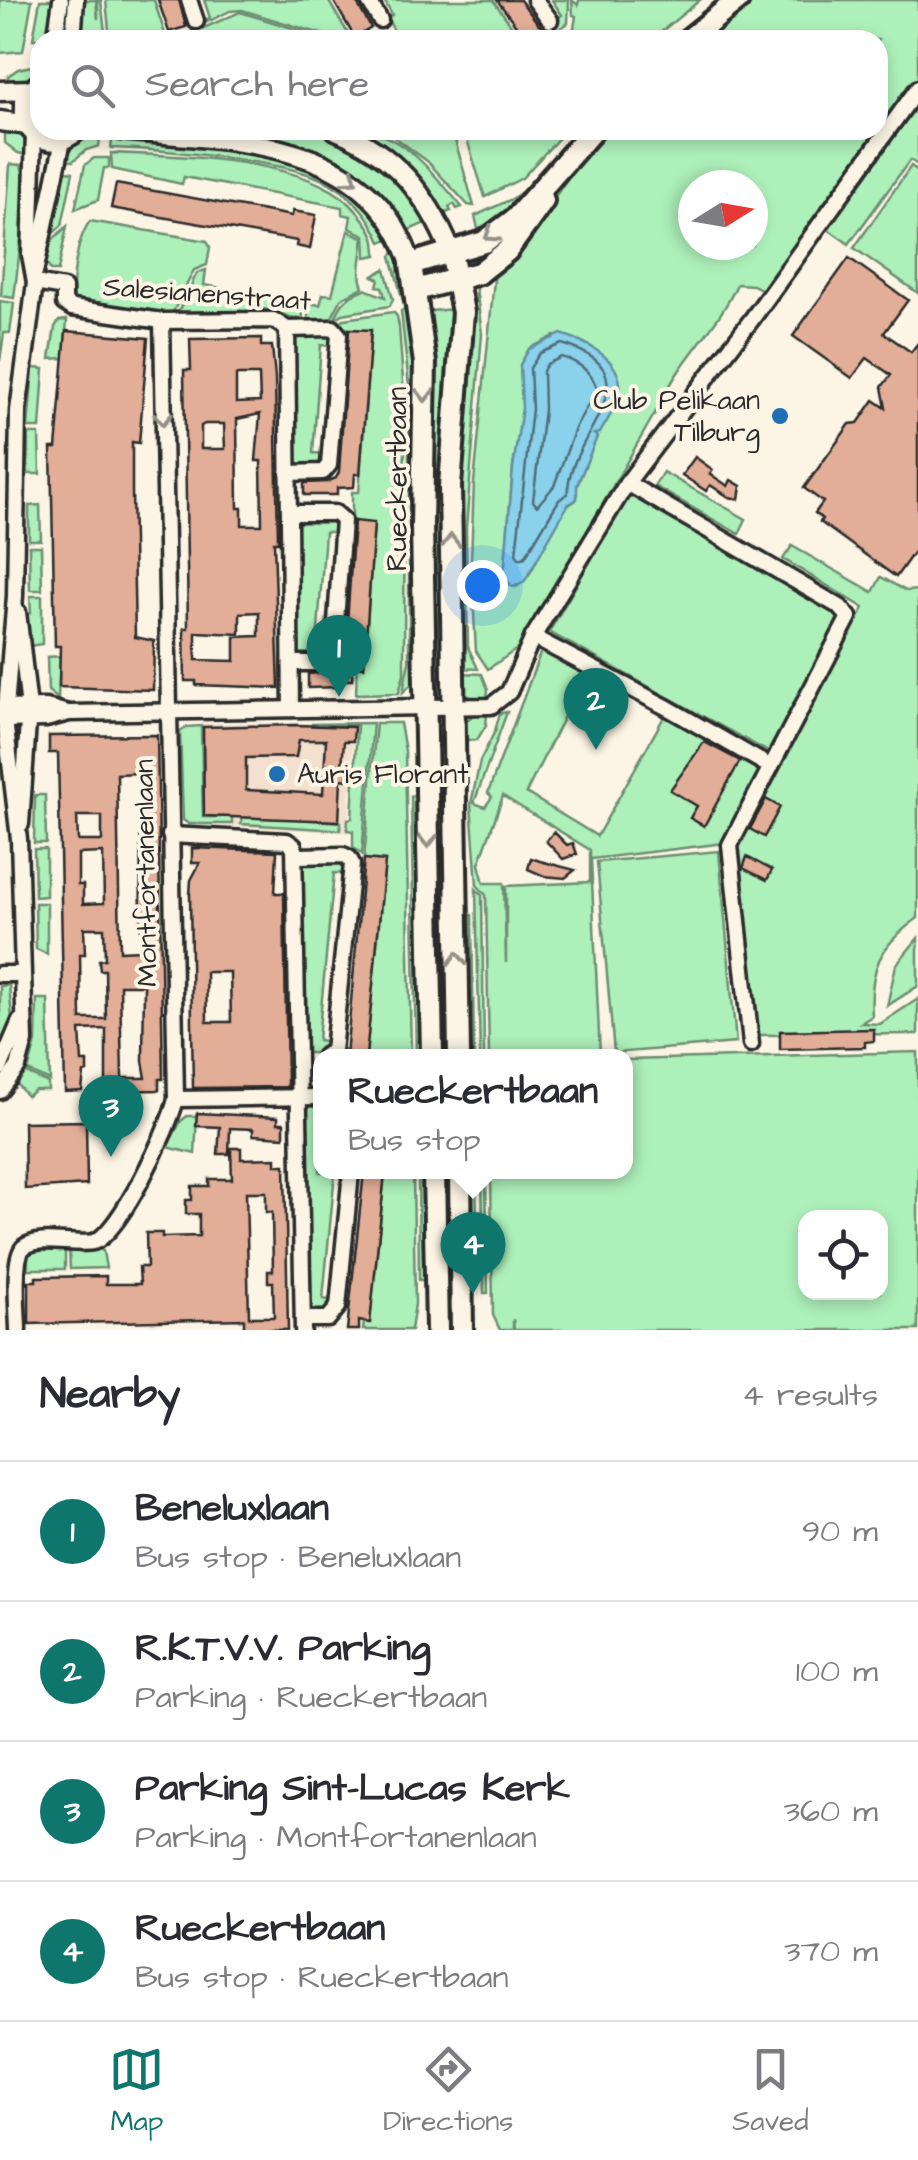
<!DOCTYPE html>
<meta charset="utf-8">
<style>
body{margin:0;font-family:"Architects Daughter",sans-serif;background:#f2f2f3;color:#2b2b33}
.controls{position:absolute;right:30px;bottom:30px;display:grid;overflow:hidden;border-radius:20px;box-shadow:0 5px 15px #0003}
.controls button{width:90px;height:90px;display:grid;place-items:center;padding:0;border:0;border-bottom:2px solid #e1e1e2;background:#fff;color:#2b2b33;font:50px sans-serif}
.compass{position:absolute;left:678px;top:170px;width:90px;height:90px;border-radius:50%;background:#fff;box-shadow:0 5px 15px #0003;rotate:79deg}
.you{position:absolute;left:482px;top:585px;width:35px;height:35px;margin:-25px;border:8px solid #fff;border-radius:50%;background:#1a73e8;box-shadow:0 0 0 15px #1a73e833}
.badge{display:grid;place-items:center;width:65px;height:65px;border-radius:50%;background:#0f766e;color:#fff;font-size:32px;font-weight:700}
.pin{position:absolute;translate:-50% -82px;filter:drop-shadow(0 2px 5px #0008)}
.pin::after{content:'';position:absolute;top:52px;width:35px;height:30px;background:inherit;clip-path:polygon(0 0,100% 0,50% 100%)}
.popup{position:absolute;left:313px;top:1049px;width:320px;height:130px;box-sizing:border-box;display:grid;place-content:center;border-radius:20px;background:#fff;filter:drop-shadow(0 2px 8px #0005);font-size:32px;white-space:nowrap;color:#7c7c81}
.popup b{font-size:38px;color:#2b2b33}
.popup::after{content:'';position:absolute;left:50%;top:100%;margin-left:-20px;border:20px solid transparent;border-top-color:#fff}
.list{margin:0;padding:0;list-style:none}
h2{display:flex;justify-content:space-between;align-items:center;height:130px;margin:0;padding:0 40px;font-size:42px}
h2 small{font-size:32px;font-weight:400;color:#7c7c81}
.list li{display:grid;grid-template-columns:65px 1fr auto;gap:30px;align-items:center;box-sizing:border-box;height:140px;padding:0 40px;border-top:2px solid #e1e1e2}
.list b{display:block;font-size:38px;white-space:nowrap}
.list p{margin:0;font-size:32px;white-space:nowrap;color:#7c7c81}
.list em{font-size:32px;font-style:normal;color:#7c7c81}
.icon{flex:none;width:55px;height:55px;fill:none;stroke:currentColor;stroke-width:2;stroke-linecap:round;stroke-linejoin:round}
.map{position:relative;flex:none;width:918px;height:1330px;overflow:hidden}
.search{position:absolute;background:#fff;box-shadow:0 5px 15px #0003;left:30px;right:30px;top:30px;height:110px;display:flex;align-items:center;gap:25px;box-sizing:border-box;padding:0 35px;border-radius:30px;color:#7c7c81;font-size:38px}
.sheet{height:690px;background:#fff}
nav{display:flex;justify-content:space-around;align-items:center;box-sizing:border-box;height:140px;border-top:2px solid #e1e1e2;background:#fff;font-size:28px;color:#7c7c81}
nav a{display:grid;justify-items:center;gap:5px}
nav .on{color:#0f766e}
.map>svg:first-child{display:block}
</style>
<div class="map">
<svg width="918" height="1330" viewBox="0 0 918 1330">
<rect width="100%" height="100%" fill="#fcf5e5"/>
<filter id="ink" filterUnits="userSpaceOnUse"><feTurbulence type="fractalNoise" baseFrequency=".01" numOctaves="2"/><feDisplacementMap in="SourceGraphic" scale="20" xChannelSelector="R" yChannelSelector="G"/><feConvolveMatrix kernelMatrix="1 2 1 2 8 2 1 2 1" color-interpolation-filters="sRGB"/></filter>
<g filter="url(#ink)">
<!-- built -->
<path fill="#f4e0ce" d="M202,723H354L348,833L204,824Z"/>
<!-- green -->
<g fill="#adf0ba" stroke="#6c8e72" stroke-width="2.5" fill-rule="evenodd">
<path d="M0,0H32L23,51L0,53Z"/>
<path d="M40,0H57L51,40L33,39Z"/>
<path d="M83,0H96L98,19V0H101L106,40H81Z"/>
<path d="M106,0H154L166,37L110,40Z"/>
<path d="M204,0H328L352,40H341L242,10L230,11L193,29L192,24L210,18Z"/>
<path d="M384,0H493L522,40H399L387,18L392,15Z"/>
<path d="M552,0H569L568,23L543,40H536L549,30L547,25L562,15Z"/>
<path d="M572,0L578,5L579,0H700L651,40H563L574,28L576,16L573,15Z"/>
<path d="M744,0H918V78L765,291L753,285L737,284C718,328 683,355 662,401L520,647L488,669L476,651L471,559L474,483L495,270L536,226L576,165L606,130H878V40H694ZM693,185H753V245H693ZM554,336C569,342 594,347 606,358C631,380 614,417 594,434L596,438L577,486L575,501C546,516 541,574 516,587L508,584L504,577L513,468L523,408L520,365L529,349Z"/>
<path d="M240,12L332,40H158L199,30Z"/>
<path d="M40,64V74L28,83L7,87L8,76L18,69Z"/>
<path d="M918,100V165L910,160L849,244L825,227Z"/>
<path d="M5,126C24,130 29,136 32,156L18,153L5,143Z"/>
<path d="M174,130H314C369,146 397,176 430,221L407,231C349,137 272,144 174,130Z"/>
<path d="M355,130C402,130 434,174 462,207L457,209L454,204L449,207L451,211L444,214C422,176 394,150 355,130Z"/>
<path d="M385,130H452L474,206L468,205L427,161Z"/>
<path d="M464,130H566L522,178L485,197Z"/>
<path d="M92,132H101L99,146L86,150L73,161L60,160L68,145Z"/>
<path d="M113,133L268,152L344,181L394,237L381,242C352,175 299,169 234,159C193,153 152,149 111,148Z"/>
<path d="M111,153C174,155 304,158 350,204C358,212 374,230 375,242C376,247 375,251 377,255L366,257L365,235L349,228L351,216L342,214V207L184,177L182,184L112,169Z"/>
<path d="M94,158H109V168H104L98,200L75,209L85,165Z"/>
<path d="M10,164L21,165L27,188L14,298L1,296Z"/>
<path d="M911,166L918,171V293L854,248Z"/>
<path d="M58,170L73,172L62,225L47,239Z"/>
<path d="M532,184L534,186L490,227L479,233L475,216L512,199Z"/>
<path d="M90,221L207,241L210,247L207,265L194,270L173,312L164,313L163,316L74,301C71,280 77,238 90,221Z"/>
<path d="M67,226L58,271H51L46,263L48,244Z"/>
<path d="M348,231L363,237C364,254 356,271 363,287L342,298L331,319H308V303L320,305L323,294L332,295Z"/>
<path d="M395,251L400,268L398,272H401L416,349L419,667L413,668L412,684L403,692L409,661V386L401,311L405,309L391,256Z"/>
<path d="M385,269L393,299L390,306L343,314L335,319C341,302 348,296 365,289L385,297L382,287L377,286L379,279L373,276Z"/>
<path d="M206,270L204,285L302,302L303,319C285,319 276,309 260,309V314L187,316L186,312H178L197,273Z"/>
<path d="M476,288L482,334L466,528L468,647L478,669L459,668L460,465L465,433Z"/>
<path d="M0,301L14,303L10,333H4L0,361Z"/>
<path d="M454,309L445,655L441,656L445,658V668H432L430,506L434,359L431,314V311Z"/>
<path d="M393,312L397,316L399,327L405,409L404,674L399,693L356,694L357,666H364L374,524L352,521V492H359L371,331L341,328L337,325L344,319Z"/>
<path d="M67,320L64,358L50,359L55,327L59,321Z"/>
<path d="M323,334L331,339L332,346L321,345L313,453L325,454L320,465L296,466L294,464V335Z"/>
<path d="M33,368L44,369L40,428H28Z"/>
<path d="M28,434H39L40,474H28Z"/>
<path d="M663,472L746,519L739,534L654,486Z"/>
<path d="M635,484L851,611L774,755L549,632Z"/>
<path d="M40,505L41,540H29V506Z"/>
<path d="M329,517L335,521L336,532H325L317,644L328,646L323,657H298L295,521Z"/>
<path d="M29,546H41L42,590H30Z"/>
<path d="M792,546L873,592L881,577L906,591L918,590V918C879,946 869,969 872,1016L861,1023L880,1024L918,999V1034L755,1035L734,845L864,608L783,559Z"/>
<path d="M30,596H42V644L29,646L26,614L31,613Z"/>
<path d="M544,643L589,666L526,793L597,836L669,708L768,765L725,843L591,859L600,1056H489L486,895L477,885L471,804L480,761L495,731L500,713L507,712L474,803L485,807L492,797L488,793ZM503,796L590,850V882L506,886V963L504,883H484L479,864Z"/>
<path d="M60,656L58,699L48,691L47,657Z"/>
<path d="M459,673L482,674L488,689L487,698L475,699L465,694Z"/>
<path d="M475,713L487,714L486,725L477,740H461L462,725Z"/>
<path d="M373,723L362,854L353,847V831L347,830L348,819L352,818L357,725L311,724Z"/>
<path d="M376,723H400L405,751L411,1056H366L385,862L364,859Z"/>
<path d="M201,726L203,817H220L221,813H232V824H189L183,820L180,732L187,727Z"/>
<path d="M433,746H447L452,1056H438Z"/>
<path d="M35,795H45L46,843H34Z"/>
<path d="M421,795L425,1056H416L411,796Z"/>
<path d="M242,815L341,822L340,830L241,824Z"/>
<path d="M34,849H46V896L35,897Z"/>
<path d="M719,851L736,1043L614,1053L597,862Z"/>
<path d="M338,861L345,864L347,874L334,873L318,1040L331,1042L330,1046L321,1053H306L300,864Z"/>
<path d="M476,889L482,895L484,1056H480Z"/>
<path d="M468,902V913L472,915L474,1056H466L463,903Z"/>
<path d="M35,903H47V954L36,949Z"/>
<path d="M918,938V986L887,1006L896,965Z"/>
<path d="M9,985L12,1019L0,1057V986Z"/>
<path d="M37,999H48L50,1081L28,1071L36,1042Z"/>
<path d="M918,1052V1330H514L513,1319V1330H500L493,1315L491,1172H626V1060ZM806,1218H880V1292H806Z"/>
<path d="M22,1071L48,1083V1090H35L27,1096L15,1082Z"/>
<path d="M320,1102V1172H335L323,1299L335,1301L328,1312L310,1313L305,1104Z"/>
<path d="M187,1116H197L195,1154L167,1147L181,1121Z"/>
<path d="M385,1172H413L415,1304L411,1330H363L364,1322H370Z"/>
<path d="M418,1172H427L428,1280H419Z"/>
<path d="M440,1172H454L456,1322H443Z"/>
<path d="M468,1172H476L478,1271H469Z"/>
<path d="M482,1172H486L488,1293H484Z"/>
<path d="M94,1246L103,1251L106,1268L70,1269L69,1247Z"/>
<path d="M65,1247V1269H28V1255L40,1248Z"/>
</g>
<!-- water -->
<path fill="#8ad1ec" stroke="#648f9f" stroke-width="2.5" d="M561,334C585,341 622,359 620,389C619,404 607,420 600,433L594,434L597,437L577,485V499L568,505L524,582L513,587L504,577L513,468L522,408L520,365L529,349Z"/>
<g fill="none" stroke-linecap="round" stroke-linejoin="round">
<!-- shore -->
<g stroke="#516d78" stroke-width="2.5">
<path d="M562,344C662,373 566,436 568,493L559,500L525,557L520,559L516,554L532,409L530,368L540,353Z"/>
<path d="M562,357C578,362 592,372 597,389L576,426L554,486L537,506L533,501L544,410L543,371L547,364Z"/>
</g>
</g>
<!-- building -->
<g fill="#e3ae98" stroke="#2b2b2b" stroke-width="2.5" fill-rule="evenodd">
<path d="M158,0H179L186,27L169,32Z"/>
<path d="M333,0H355L371,28L355,38Z"/>
<path d="M497,0H520L543,30L527,40Z"/>
<path d="M116,184L292,216L293,211L316,215L310,249L296,246L297,241L111,208Z"/>
<path d="M849,258L908,300L884,333L911,352L918,343V546L896,577L820,522L822,519L815,513L823,502L804,488L850,424L858,423L874,400L886,408L882,387L891,375L867,358L852,378L793,336Z"/>
<path d="M349,329L371,330L360,474H355L354,487L337,488V495H304V483L327,482L336,478L339,472Z"/>
<path d="M66,331L148,338L139,443L132,442V493L135,637L154,641L153,690L59,687L60,646H55L51,448H56Z"/>
<path d="M261,338V346H272L275,378L278,542H274L279,688L196,685V681H185L184,628H188L184,370H191L190,339ZM236,375H259L260,402L236,403ZM260,414L256,461H261L262,525H242V508H238L237,419ZM205,424H224L225,449H201V426ZM259,612V636L235,637V661L196,660V632L240,634V613Z"/>
<path d="M695,457L713,470L710,474L728,486L731,480L741,486L739,499L729,497L710,485L706,491L682,475Z"/>
<path d="M354,521L374,523L364,667L353,666L352,680H341V687L308,688V674L340,671L345,652Z"/>
<path d="M296,725L354,727L353,741H344L342,766H348L347,780L341,779L339,821L204,816L203,727ZM299,740H326L323,794L246,790V758L296,757Z"/>
<path d="M157,735L163,1079H159V1090L106,1091V1029L80,1030L82,1062H87V1072L84,1073L82,1091L65,1092L58,753H49V736ZM140,773L141,950L120,951L117,774ZM77,816H102V841H78ZM103,853L104,903L83,904V885H78V854ZM84,928H104L105,959L99,960L100,970H105L106,1019H81L80,954H85ZM120,985H144L143,1061L146,1078H122Z"/>
<path d="M704,742L740,761L704,826L690,818L697,806L670,790Z"/>
<path d="M766,799L780,807L764,837L750,829Z"/>
<path d="M554,832L567,845L573,843L577,854L563,859L546,841Z"/>
<path d="M192,848L277,851L275,893H284L287,1087L193,1088L190,895L191,880L200,863H192ZM206,972H230L231,1022H207Z"/>
<path d="M747,857L772,870L767,880L743,868Z"/>
<path d="M531,858L540,861L575,870L565,878L544,876L528,869Z"/>
<path d="M364,859L385,861L366,1056H346Z"/>
<path d="M874,1029V1041L865,1042V1047L780,1049V1031Z"/>
<path d="M197,1113L278,1117V1123H284V1137L253,1135V1129L230,1128L229,1154H218L220,1127L196,1126Z"/>
<path d="M86,1121L87,1185L25,1189L24,1122Z"/>
<path d="M231,1148H241V1159L276,1158V1165H285L288,1330L244,1329V1319L29,1324V1281H36V1277L106,1276V1284H140L139,1267H147L146,1233H162V1237L199,1236V1214H186V1200H192V1186H209V1179H232ZM246,1192H266V1212H272L273,1271H268V1282H273L274,1317H249Z"/>
<path d="M364,1172H385L370,1323L359,1321V1330H347Z"/>
</g>
<g fill="none" stroke-linecap="round" stroke-linejoin="round">
<!-- minor casing -->
<g stroke="#2b2b2b" stroke-width="21">
<g id="minor">
<path d="M189,0L196,21"/>
<path d="M368,0L380,20"/>
<path d="M535,0L550,20"/>
<path d="M55,40L61,0"/>
<path d="M73,40L76,0"/>
<path d="M35,273L63,140"/>
<path d="M35,283L64,288V303L72,308L162,321L273,320L287,329L333,328L339,335L329,465L323,472L288,473"/>
<path d="M287,329L291,709"/>
<path d="M627,483L840,607L849,617L730,845L751,1044"/>
<path d="M289,513H335L343,520L334,651L324,663H292"/>
<path d="M18,612L29,708L21,824"/>
<path d="M533,637L668,708L769,766"/>
<path d="M0,708L46,707L68,713"/>
<path d="M0,720L46,719L69,713L491,706L509,692L533,637L627,483L752,319L918,88"/>
<path d="M170,835L287,841L294,846L303,1330"/>
<path d="M296,856L343,855L349,858L352,864L333,1051L325,1056"/>
<path d="M0,974H22"/>
<path d="M0,1068L20,1021"/>
<path d="M0,1091L18,1067L25,1041L19,839L5,720L15,596L18,411L35,283L30,255L34,134"/>
<path d="M176,1099L320,1097"/>
<path d="M303,1319H328L338,1307L351,1172"/>
<path d="M18,1330C18,1314 12,1257 24,1247C40,1235 73,1246 93,1242C119,1236 170,1126 176,1099L162,321"/>
</g>
</g>
<!-- tertiary casing -->
<g stroke="#2b2b2b" stroke-width="25">
<g id="tertiary">
<path d="M40,83C0,111 42,163 78,130"/>
<path d="M0,91L31,90"/>
<path d="M0,121L27,125"/>
<path d="M121,130C233,142 369,135 411,264"/>
<path d="M336,130C395,154 427,194 451,252"/>
</g>
</g>
<!-- secondary casing -->
<g stroke="#2b2b2b" stroke-width="28">
<g id="secondary">
<path d="M688,40L738,0"/>
<path d="M451,252L463,312L450,486L459,1056"/>
<path d="M416,290L479,273L507,251L543,201"/>
<path d="M432,1056L422,525L425,363L411,264L484,242L515,219L593,130"/>
<path d="M434,1172L437,1330"/>
<path d="M460,1172L462,1330"/>
</g>
</g>
<!-- minor -->
<use href="#minor" stroke="#fcf5e5" stroke-width="14"/>
<!-- tertiary -->
<use href="#tertiary" stroke="#fcf5e5" stroke-width="18"/>
<!-- secondary -->
<use href="#secondary" stroke="#fcf5e5" stroke-width="20"/>
</g>
<!-- one-way arrows -->
<defs><path id="oneway-chevron" d="M-2-3.5L2.5 0L-2 3.5" fill="none" stroke-width="1.6" stroke-linecap="round" stroke-linejoin="round" transform="scale(2.5)"/></defs>
<g stroke="#949088">
<use href="#oneway-chevron" transform="translate(351 179) rotate(35)"/>
<use href="#oneway-chevron" transform="translate(491 235) rotate(147)"/>
<use href="#oneway-chevron" transform="translate(425 395) rotate(90)"/>
<use href="#oneway-chevron" transform="translate(163 419) rotate(89)"/>
<use href="#oneway-chevron" transform="translate(451 541) rotate(-90)"/>
<use href="#oneway-chevron" transform="translate(428 841) rotate(89)"/>
<use href="#oneway-chevron" transform="translate(457 959) rotate(-91)"/>
</g>
</g>
<!-- markers -->
<g fill="#1f6fb2" stroke="#fcf5e5" stroke-width="4">
<circle cx="780" cy="416" r="10"/>
<circle cx="277" cy="774" r="10"/>
</g>
<g text-anchor="middle" dominant-baseline="central" stroke-width="8" stroke-linejoin="round" paint-order="stroke">
<!-- street labels -->
<g font-size="28" fill="#2b2b2b" stroke="#fcf5e5">
<text transform="translate(207 294) rotate(4)">Salesianenstraat</text>
<text transform="translate(397 479) rotate(-90)">Rueckertbaan</text>
<text transform="translate(146 873) rotate(-91)">Montfortanenlaan</text>
</g>
<!-- poi labels -->
<g font-size="28" fill="#2b2b2b" stroke="#fcf5e5" text-anchor="end">
<text x="760" y="400">Club Pelikaan<tspan x="760" dy="32">Tilburg</tspan></text>
<text x="297" y="774" text-anchor="start">Auris Florant</text>
</g>
</g>
</svg>
<div class="controls">
<button><svg class="icon" aria-label="locate" viewBox="0 0 24 24"><circle cx="12" cy="12" r="6"/><path d="M12 2v4M12 18v4M2 12h4M18 12h4"/></svg></button>
</div>
<svg class="compass" viewBox="-18 -18 36 36"><path d="M0-13l5 13h-10z" fill="#e53935"/><path d="M0 13l5-13h-10z" fill="#7c7c81"/></svg>
<div class="you"></div>
<div class="pin badge" style="left:339px;top:697px">1</div>
<div class="pin badge" style="left:596px;top:750px">2</div>
<div class="pin badge" style="left:111px;top:1157px">3</div>
<div class="pin badge" style="left:473px;top:1294px">4</div>
<div class="popup"><b>Rueckertbaan</b>Bus stop</div>
<div class="search"><svg class="icon" aria-label="search" viewBox="0 0 24 24"><circle cx="10" cy="10" r="6"/><path d="M15 15l6 6"/></svg>Search here</div>
</div>
<section class="sheet">
<h2>Nearby<small>4 results</small></h2>
<ul class="list">
<li><span class="badge">1</span><div><b>Beneluxlaan</b><p>Bus stop · Beneluxlaan</p></div><em>90 m</em></li>
<li><span class="badge">2</span><div><b>R.K.T.V.V. Parking</b><p>Parking · Rueckertbaan</p></div><em>100 m</em></li>
<li><span class="badge">3</span><div><b>Parking Sint-Lucas Kerk</b><p>Parking · Montfortanenlaan</p></div><em>360 m</em></li>
<li><span class="badge">4</span><div><b>Rueckertbaan</b><p>Bus stop · Rueckertbaan</p></div><em>370 m</em></li>
</ul>
</section>
<nav>
<a class="on"><svg class="icon" aria-label="map" viewBox="0 0 24 24"><path d="M3 6l6-2 6 2 6-2v14l-6 2-6-2-6 2zM9 4v14M15 6v14"/></svg>Map</a>
<a><svg class="icon" aria-label="directions" viewBox="0 0 24 24"><path d="M12 3l9 9-9 9-9-9zM9 14v-3h6M13 9l2 2-2 2"/></svg>Directions</a>
<a><svg class="icon" aria-label="saved" viewBox="0 0 24 24"><path d="M7 4h10v16l-5-4-5 4z"/></svg>Saved</a>
</nav>
